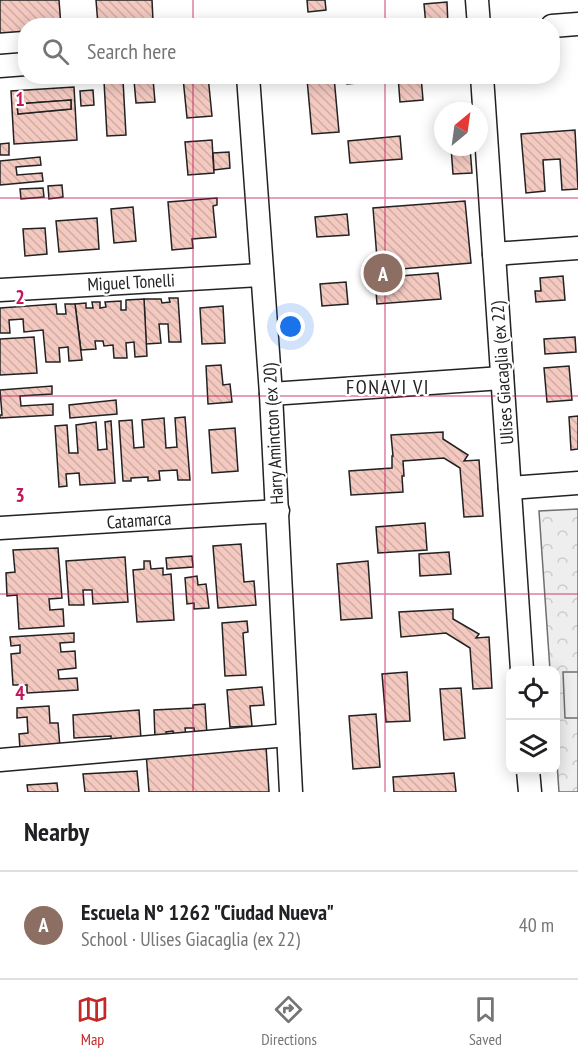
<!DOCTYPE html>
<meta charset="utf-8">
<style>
body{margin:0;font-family:"PT Sans Narrow",sans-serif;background:#f2f2f2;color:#202124}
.controls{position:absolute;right:18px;bottom:18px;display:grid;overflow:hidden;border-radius:12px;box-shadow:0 3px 15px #0003}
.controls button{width:54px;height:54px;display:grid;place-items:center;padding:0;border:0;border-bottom:2px solid #e0e0e0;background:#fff;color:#202124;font:30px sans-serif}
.compass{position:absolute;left:434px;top:102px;width:54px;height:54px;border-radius:50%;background:#fff;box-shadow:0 3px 15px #0003;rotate:29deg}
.you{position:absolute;left:291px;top:327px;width:21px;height:21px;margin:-15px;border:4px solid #fff;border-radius:50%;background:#1a73e8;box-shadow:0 0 0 9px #1a73e833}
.badge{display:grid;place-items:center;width:39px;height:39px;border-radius:50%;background:#c62828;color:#fff;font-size:20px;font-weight:700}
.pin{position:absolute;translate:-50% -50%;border:3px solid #fff;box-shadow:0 2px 6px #0006}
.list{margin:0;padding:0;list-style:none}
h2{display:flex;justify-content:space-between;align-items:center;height:78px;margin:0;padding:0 24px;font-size:26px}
h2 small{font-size:20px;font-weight:400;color:#757577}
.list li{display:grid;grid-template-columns:39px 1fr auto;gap:18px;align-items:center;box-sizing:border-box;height:108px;padding:0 24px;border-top:2px solid #e0e0e0}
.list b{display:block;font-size:22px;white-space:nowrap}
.list p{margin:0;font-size:20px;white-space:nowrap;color:#757577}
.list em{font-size:20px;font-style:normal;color:#757577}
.icon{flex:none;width:33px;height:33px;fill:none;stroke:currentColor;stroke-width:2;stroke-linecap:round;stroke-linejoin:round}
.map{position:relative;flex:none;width:578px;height:792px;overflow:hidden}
.search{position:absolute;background:#fff;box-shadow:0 3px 15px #0003;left:18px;right:18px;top:18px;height:66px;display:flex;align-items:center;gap:15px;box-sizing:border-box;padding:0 21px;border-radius:24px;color:#757577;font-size:22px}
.sheet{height:186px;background:#fff}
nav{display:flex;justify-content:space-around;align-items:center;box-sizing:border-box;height:84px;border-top:2px solid #e0e0e0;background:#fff;font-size:16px;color:#757577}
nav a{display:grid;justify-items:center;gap:3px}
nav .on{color:#c62828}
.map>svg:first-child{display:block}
</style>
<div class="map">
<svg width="578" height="792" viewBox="0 0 578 792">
<defs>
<pattern id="forest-crowns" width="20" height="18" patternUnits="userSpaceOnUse" patternTransform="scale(1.5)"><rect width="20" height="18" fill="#eee"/><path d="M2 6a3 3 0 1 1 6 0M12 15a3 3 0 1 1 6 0" fill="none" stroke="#ccc"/></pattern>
<pattern id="building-back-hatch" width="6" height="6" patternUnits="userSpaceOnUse" patternTransform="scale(1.5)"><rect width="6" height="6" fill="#f3c9c0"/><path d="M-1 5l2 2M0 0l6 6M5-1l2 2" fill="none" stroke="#d0aca5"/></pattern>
</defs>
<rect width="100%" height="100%" fill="#fff"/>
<!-- forest -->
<path fill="url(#forest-crowns)" stroke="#6f6f6f" stroke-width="1.5" d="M578,509V792H559L556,749V670H550L539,511Z"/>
<!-- pitch -->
<path fill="#eee" stroke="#6f6f6f" stroke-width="1.5" d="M563,672H578V718H565Z"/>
<!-- building -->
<g fill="url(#building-back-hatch)" stroke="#222" stroke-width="1.5" fill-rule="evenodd">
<path d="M0,0H59L61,26H26V31L0,33Z"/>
<path d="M96,0H152L153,21L98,25Z"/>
<path d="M307,0H325L326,10L308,12Z"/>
<path d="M447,2L448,26H426L424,4Z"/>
<path d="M196,76H208L212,116L187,118L183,78Z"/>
<path d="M346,76H368V82L347,84Z"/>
<path d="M398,76H421L423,100L400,102Z"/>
<path d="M334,77L339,132L312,134L307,79Z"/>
<path d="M153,79L155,102L136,103L134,80Z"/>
<path d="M123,80L126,135L107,136L104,81Z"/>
<path d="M74,87L77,140L14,144L11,91ZM71,100V109L18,114L17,104Z"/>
<path d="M93,90L94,105L81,106L80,91Z"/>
<path d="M71,100V109L18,114L17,104Z"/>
<path d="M575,130L578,189L562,190L560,159L543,160L545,191L526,193L521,134Z"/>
<path d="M400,136L402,159L350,163L348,141Z"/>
<path d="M212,140L214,173L188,175L185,142Z"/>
<path d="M9,143V155H0V144Z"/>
<path d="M451,147H470L472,173L453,174Z"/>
<path d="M229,152L230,168L214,170L213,153Z"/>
<path d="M40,157L41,165L16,167L17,175L42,173L43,181L0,185V161Z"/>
<path d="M62,185L63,197L49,199L48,186Z"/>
<path d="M43,188L44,197L21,199L20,189Z"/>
<path d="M217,198V205L213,206L216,237L192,239L193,248L172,250L168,202Z"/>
<path d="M465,201L471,263L378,271L373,208Z"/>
<path d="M133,207L136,241L114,243L111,209Z"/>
<path d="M347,214L349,235L317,237L315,217Z"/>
<path d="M97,218L99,249L59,252L56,221Z"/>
<path d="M45,228L47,254L25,256L23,229Z"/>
<path d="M438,273L441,299L377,304L375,278Z"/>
<path d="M563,276L565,300L536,302L535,291H541L540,278Z"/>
<path d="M346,282L348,304L322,306L320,284Z"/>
<path d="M169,298H178L181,342H169L168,324H159L161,343L146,344L144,299H161L162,303L170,302Z"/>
<path d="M144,299L147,356L135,357L134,342L126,343L127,358H114L113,345L104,346L103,341H95L96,349L81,350L75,304L86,303V308H93L92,302H100V308L106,307L105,302L121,301V310H126V300Z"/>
<path d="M56,304L57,314H66L65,304H75L82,360L69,361L68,347L59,348L60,362H46L43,330L24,332L23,319L9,320L10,333H0V308Z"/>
<path d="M223,306L225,343L202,344L200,308Z"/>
<path d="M34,337L37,373L0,375V339Z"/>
<path d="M575,337L576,352L545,354L544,339Z"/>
<path d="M221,365L223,385L230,384L232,402L208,404L206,366Z"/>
<path d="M569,366L572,400L547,402L544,368Z"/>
<path d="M52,386V394L20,396L21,406L53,404V415L0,418V415H2L0,390Z"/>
<path d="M116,400L117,414L70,418L69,405Z"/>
<path d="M578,416V449L571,450L569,417Z"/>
<path d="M185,417L190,480H178L177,470L159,471L160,480L148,481V477L131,478V481H123L119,421L132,420L134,448L144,447L142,420L164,418L166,448L177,447L175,418Z"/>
<path d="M111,421L115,483L80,485L79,473L66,474L67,486L59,487L55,426L67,425L69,453H78L76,425L96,422L98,450L107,449L105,422Z"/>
<path d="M235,428L238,471L212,473L209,430Z"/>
<path d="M443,432V439L468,455L464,461L479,460L483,516L464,517L460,468L444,458L403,461L404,476H402L403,492L351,495L349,471L392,468V456H393L391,435Z"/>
<path d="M425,523L427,550L378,553L376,527Z"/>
<path d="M241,544L244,582L254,581L256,605L218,608L213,546Z"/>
<path d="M58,548L62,598L49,599L50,610L63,609L64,626L19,629L17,595L7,596L6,573L15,572L13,550Z"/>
<path d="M449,552L451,574L420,576L419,554Z"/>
<path d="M192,556L193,567L167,569L166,558Z"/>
<path d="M125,557L128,602L93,604L92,590H83L84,605H69L66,561Z"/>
<path d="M144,561H150L151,569L163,568V575L171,574L174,620L137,622L133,570L144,569Z"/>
<path d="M368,561L372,618L341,620L337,564Z"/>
<path d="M197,576L198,585L206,584L209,608L194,609V603L187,604L185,578Z"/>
<path d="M453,609V619L479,634L476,638L489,637L492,688L473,689L470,648L446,633L401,637L399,612Z"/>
<path d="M247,621L248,632L243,633L246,675L225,676L222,623Z"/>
<path d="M74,633V642L60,643L61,652L75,651L76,668L58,670L59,679L77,678L78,690L27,693V685H13L11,654L20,653V645L11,646L10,637Z"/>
<path d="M407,672L410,721L386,722L382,674Z"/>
<path d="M262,687L264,705L250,706L252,726L230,727L227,690Z"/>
<path d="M461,688L465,738L444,740L440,689Z"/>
<path d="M205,704L207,735L195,736L194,728H185L186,736L174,737L173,731L166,732L167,738L155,739L154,710L193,708V705Z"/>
<path d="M49,706L50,723H58L60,747L20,749L19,734L28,733L27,717L17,718V708Z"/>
<path d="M139,710L141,739L111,741V736L74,738L73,715Z"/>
<path d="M376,714L380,767L353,769L349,716Z"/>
<path d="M266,746L269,792H149L146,752Z"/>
<path d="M137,771L139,792H85L83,774Z"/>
<path d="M454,773L456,792H394L393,777Z"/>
<path d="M57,783L58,792H28L27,785Z"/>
</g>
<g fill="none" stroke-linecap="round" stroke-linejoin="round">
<!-- minor casing -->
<g stroke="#222" stroke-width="25">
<g id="minor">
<path d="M477,0L479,26"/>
<path d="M552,26L578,24"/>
<path d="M0,66L26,64"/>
<path d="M248,76L271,394L291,792"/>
<path d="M482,76L522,670"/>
<path d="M494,254L578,248"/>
<path d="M0,290L262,275"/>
<path d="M271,394L502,378"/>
<path d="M510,488L578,483"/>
<path d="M0,528L278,511"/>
<path d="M0,760L288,735"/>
<path d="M528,770L530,792"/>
</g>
</g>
<!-- minor -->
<use href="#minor" stroke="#fff" stroke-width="22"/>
</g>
<!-- grid -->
<path fill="none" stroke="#c2185b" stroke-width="1.5" stroke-opacity="0.55" d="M193,0V26M385,0V26M193,76V792M385,76V792M0,198H578M0,396H578M0,594H578"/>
<g text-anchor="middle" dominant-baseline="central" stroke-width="4.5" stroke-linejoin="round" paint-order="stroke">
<!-- street labels -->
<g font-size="18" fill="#222" stroke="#fff">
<text transform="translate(131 282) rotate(-3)">Miguel Tonelli</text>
<text transform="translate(502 373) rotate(-94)">Ulises Giacaglia (ex 22)</text>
<text transform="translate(273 434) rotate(-93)">Harry Amincton (ex 20)</text>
<text transform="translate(139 520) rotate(-4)">Catamarca</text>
</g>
<!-- neighbourhood labels -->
<g font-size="20" letter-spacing="1.5" fill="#222" stroke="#fff">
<text x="388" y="387">FONAVI VI</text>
</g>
</g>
<g font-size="20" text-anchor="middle" font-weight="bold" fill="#c2185b" stroke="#fff" stroke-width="4.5" stroke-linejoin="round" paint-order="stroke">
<text x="20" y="106">1</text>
<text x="20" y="304">2</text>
<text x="20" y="502">3</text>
<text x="20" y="700">4</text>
</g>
</svg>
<div class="controls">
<button><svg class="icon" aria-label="locate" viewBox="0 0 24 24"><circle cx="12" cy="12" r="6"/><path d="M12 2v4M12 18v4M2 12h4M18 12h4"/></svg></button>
<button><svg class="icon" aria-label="layers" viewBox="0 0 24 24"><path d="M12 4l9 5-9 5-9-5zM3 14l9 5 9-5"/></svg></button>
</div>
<svg class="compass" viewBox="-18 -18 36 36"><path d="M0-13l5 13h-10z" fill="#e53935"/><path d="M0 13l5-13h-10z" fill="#757577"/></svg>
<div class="you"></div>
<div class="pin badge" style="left:383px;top:273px;background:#8d6e63">A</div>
<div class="search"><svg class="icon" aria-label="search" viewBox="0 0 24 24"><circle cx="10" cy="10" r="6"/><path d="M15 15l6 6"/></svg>Search here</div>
</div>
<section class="sheet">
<h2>Nearby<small></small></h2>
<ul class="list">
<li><span class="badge" style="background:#8d6e63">A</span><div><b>Escuela N° 1262 &quot;Ciudad Nueva&quot;</b><p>School · Ulises Giacaglia (ex 22)</p></div><em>40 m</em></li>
</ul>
</section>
<nav>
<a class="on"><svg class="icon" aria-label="map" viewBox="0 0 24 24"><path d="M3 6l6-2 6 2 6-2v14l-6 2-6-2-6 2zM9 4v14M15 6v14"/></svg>Map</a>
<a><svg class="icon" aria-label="directions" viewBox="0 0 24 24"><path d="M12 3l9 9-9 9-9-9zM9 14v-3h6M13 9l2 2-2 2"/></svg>Directions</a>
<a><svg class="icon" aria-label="saved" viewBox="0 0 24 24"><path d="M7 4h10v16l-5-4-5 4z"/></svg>Saved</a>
</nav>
